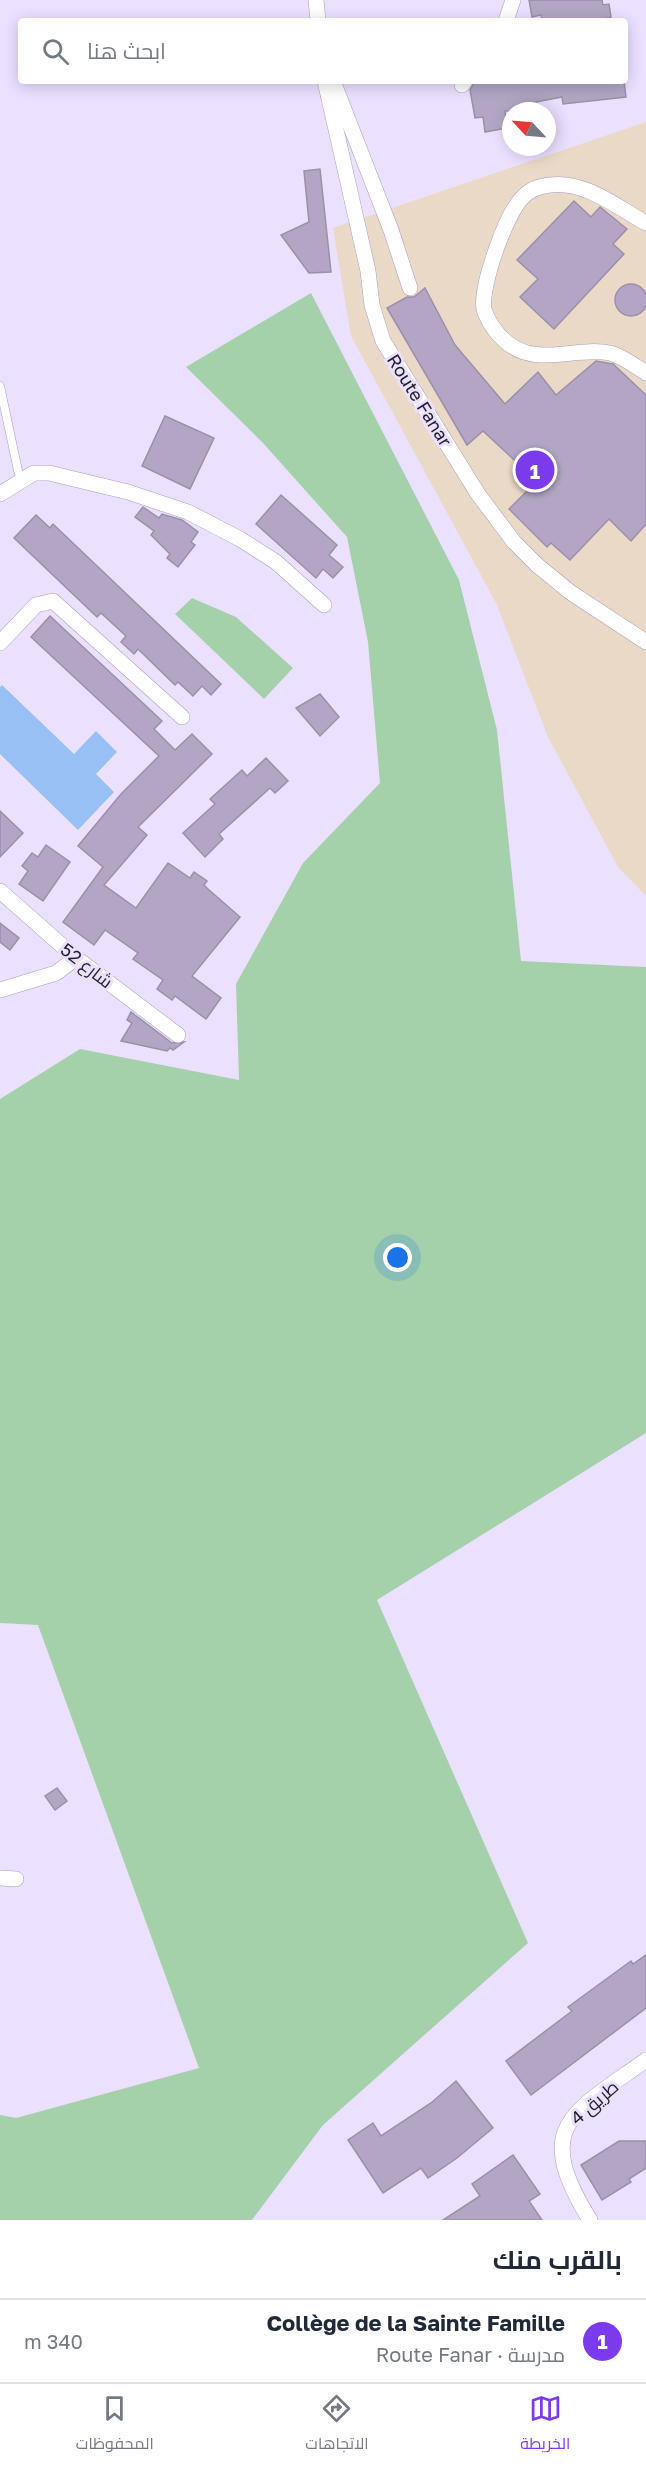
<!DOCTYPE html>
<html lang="ar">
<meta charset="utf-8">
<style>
body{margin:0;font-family:"Golos Text",Cairo,sans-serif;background:#f2f2f3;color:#1f2937;direction:rtl}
.compass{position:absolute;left:502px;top:102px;width:54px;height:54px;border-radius:50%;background:#fff;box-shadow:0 3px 15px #0003;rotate:296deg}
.you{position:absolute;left:398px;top:1258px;width:21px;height:21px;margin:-15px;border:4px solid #fff;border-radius:50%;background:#1a73e8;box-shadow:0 0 0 9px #1a73e833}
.badge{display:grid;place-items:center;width:39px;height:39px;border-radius:50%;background:#7c3aed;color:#fff;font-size:20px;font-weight:700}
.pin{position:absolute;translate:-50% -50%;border:3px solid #fff;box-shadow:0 2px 6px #0006}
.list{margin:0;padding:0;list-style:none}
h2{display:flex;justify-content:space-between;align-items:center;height:78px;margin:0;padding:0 24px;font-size:26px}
h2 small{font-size:20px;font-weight:400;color:#747a83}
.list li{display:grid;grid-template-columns:39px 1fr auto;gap:18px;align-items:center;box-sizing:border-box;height:84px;padding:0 24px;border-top:2px solid #e0e1e3}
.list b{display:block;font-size:22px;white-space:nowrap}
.list p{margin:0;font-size:20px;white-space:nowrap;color:#747a83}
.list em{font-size:20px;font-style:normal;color:#747a83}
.icon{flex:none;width:33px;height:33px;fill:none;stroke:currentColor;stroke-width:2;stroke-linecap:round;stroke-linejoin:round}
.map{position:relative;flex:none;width:646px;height:2220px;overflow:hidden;direction:ltr}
.search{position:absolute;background:#fff;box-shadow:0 3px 15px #0003;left:18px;right:18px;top:18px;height:66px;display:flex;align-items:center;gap:15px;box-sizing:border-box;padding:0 21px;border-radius:6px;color:#747a83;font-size:22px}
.sheet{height:162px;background:#fff}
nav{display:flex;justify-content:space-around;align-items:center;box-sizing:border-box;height:84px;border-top:2px solid #e0e1e3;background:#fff;font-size:16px;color:#747a83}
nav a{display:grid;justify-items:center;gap:3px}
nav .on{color:#7c3aed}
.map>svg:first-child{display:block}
</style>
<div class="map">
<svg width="646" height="2220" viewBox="0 0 646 2220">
<rect width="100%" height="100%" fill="#ece0ff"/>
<!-- education -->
<path fill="#ebd9c8" d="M646,122V896L618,867L548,737L496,603L351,336L333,228Z"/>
<!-- green -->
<g fill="#a5d1aa">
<path d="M311,293L459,580L497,730L521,961L646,967V1433L377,1600L528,1943L323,2125L252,2220H0V2115L16,2118L199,2068L38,1625L0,1623V1099L80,1049L239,1080L236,984L303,863L380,783L368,642L347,537L263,443L186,367Z"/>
<path d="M192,598L236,617L293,668L264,699L175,614Z"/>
</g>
<!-- water -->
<path fill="#99c0f5" d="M2,685L74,754L96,731L117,752L96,774L114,792L78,830L0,754V687Z"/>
<!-- building -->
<g fill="#b2a6c4" stroke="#9b8fac" stroke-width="1.5">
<path d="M529,0H602L603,5L609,4L611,17L605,19V21H542L541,15L532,17Z"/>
<path d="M475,81H624L626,97L563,104L562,97L536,102L537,106L527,109L528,111H505L507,128L485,132L483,117L475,118L470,90Z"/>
<path d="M320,169L331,272L309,273L281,235L309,222L304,171Z"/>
<path d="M574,201L591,217L600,207L627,229L613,244L624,254L554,329L520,297L538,279L517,260Z"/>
<circle cx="631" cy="300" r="16"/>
<path d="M425,288L455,345L505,404L538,372L556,395L596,361L613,364L646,395V524L631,541L609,519L570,560L551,543L547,547L509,509L537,481L483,431L467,445L387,308L407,297H414Z"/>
<path d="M165,416L214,438L190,489L142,466Z"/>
<path d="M281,495L337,545L329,555L343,567L333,578L323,569L316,578L256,524Z"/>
<path d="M143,507L159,518L162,514L182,520L198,532L191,542L195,545L178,567L167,558L170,554L151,535L154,531L135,517Z"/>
<path d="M36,515L50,528L53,524L221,684L211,695L202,686L193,696L178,682L175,685L138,649L134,654L121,642L126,636L101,613L97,617L14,538Z"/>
<path d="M50,616L162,721L154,729L175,750L192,734L212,754L138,827L147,835L104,885L136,908L168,863L190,878L194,872L207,881L204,885L208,889L240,917L192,976L221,998L206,1019L175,996L172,1000L157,989L163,980L133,959L138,953L105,930L94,945L63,922L103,867L78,846L121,794L159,756L31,637Z"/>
<path d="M320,694L339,717L320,736L296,708Z"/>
<path d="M266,758L288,781L275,793L270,788L219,834L223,839L205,857L183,833L215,804L210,799L242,770L247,776Z"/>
<path d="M0,811L23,833L0,857Z"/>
<path d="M46,845L70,862L43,901L19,884L28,871L22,866L32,853L38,857Z"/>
<path d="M0,923L19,938L10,950L0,942Z"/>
<path d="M131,1012L172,1043L184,1042L173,1050L170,1048L167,1051L121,1041L132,1023L127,1020Z"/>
<path d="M57,1788L67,1801L55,1810L45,1796Z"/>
<path d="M646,1955V2008L531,2095L506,2061L572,2011L568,2007L631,1961L633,1964Z"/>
<path d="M456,2081L493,2128L457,2158L428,2178L421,2168L383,2193L348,2140L373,2123L381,2136L431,2103Z"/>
<path d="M619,2141H646V2168L629,2179L631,2182L602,2200L581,2165Z"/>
<path d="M513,2155L540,2194L529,2201L542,2220H443L480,2196L472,2184Z"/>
</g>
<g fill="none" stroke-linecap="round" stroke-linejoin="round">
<!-- service casing -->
<g stroke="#aa9ebb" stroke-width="9">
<path id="service" d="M0,386L20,480"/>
</g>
<!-- minor casing -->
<g stroke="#aa9ebb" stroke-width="16">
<g id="minor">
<path d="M316,0L318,21"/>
<path d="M506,21L513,0"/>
<path d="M325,81L368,271L372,305L383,341L478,494L514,542L537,565L570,592L646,642"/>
<path d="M333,81L391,230L410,288"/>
<path d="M462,85L465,81"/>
<path d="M646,223C617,207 584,180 550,185C539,186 529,190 522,198C506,214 480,287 484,309C487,320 496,333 504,340C535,369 574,346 610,353C622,356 635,366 646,373"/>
<path d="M0,494L34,473H49L128,492L188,512L240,539L276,562L324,605"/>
<path d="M0,643L36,605L53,601L182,717"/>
<path d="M0,891L76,958L178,1035"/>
<path d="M0,990L56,973L76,958"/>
<path d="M0,1878L16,1879"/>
<path d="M590,2220C532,2126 571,2114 646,2060"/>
</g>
</g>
<!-- service -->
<use href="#service" stroke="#fff" stroke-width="8"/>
<!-- minor -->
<use href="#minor" stroke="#fff" stroke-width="15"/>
</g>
<g text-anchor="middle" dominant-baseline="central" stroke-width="6" stroke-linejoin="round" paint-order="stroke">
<!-- street labels -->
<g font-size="18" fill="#231f2a" stroke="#ece0ff">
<text transform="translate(420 400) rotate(58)">Route Fanar</text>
<text transform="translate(87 965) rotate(38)">شارع 52</text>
<text transform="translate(594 2102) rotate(-41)">طريق 4</text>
</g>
</g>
</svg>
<svg class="compass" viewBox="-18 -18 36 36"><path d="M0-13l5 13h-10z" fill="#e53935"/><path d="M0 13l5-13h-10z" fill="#747a83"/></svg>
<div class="you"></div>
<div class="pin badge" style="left:535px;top:470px">1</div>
<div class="search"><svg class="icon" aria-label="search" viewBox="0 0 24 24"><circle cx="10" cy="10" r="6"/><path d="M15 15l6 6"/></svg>ابحث هنا</div>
</div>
<section class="sheet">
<h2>بالقرب منك<small></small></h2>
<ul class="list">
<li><span class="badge">1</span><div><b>Collège de la Sainte Famille</b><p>مدرسة · Route Fanar</p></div><em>340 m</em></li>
</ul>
</section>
<nav>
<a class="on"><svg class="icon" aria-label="map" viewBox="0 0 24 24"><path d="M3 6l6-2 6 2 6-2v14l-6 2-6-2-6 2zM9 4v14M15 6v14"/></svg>الخريطة</a>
<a><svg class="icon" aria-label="directions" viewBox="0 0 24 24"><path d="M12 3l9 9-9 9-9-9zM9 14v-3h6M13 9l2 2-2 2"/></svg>الاتجاهات</a>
<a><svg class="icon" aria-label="saved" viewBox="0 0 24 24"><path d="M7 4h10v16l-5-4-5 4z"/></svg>المحفوظات</a>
</nav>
